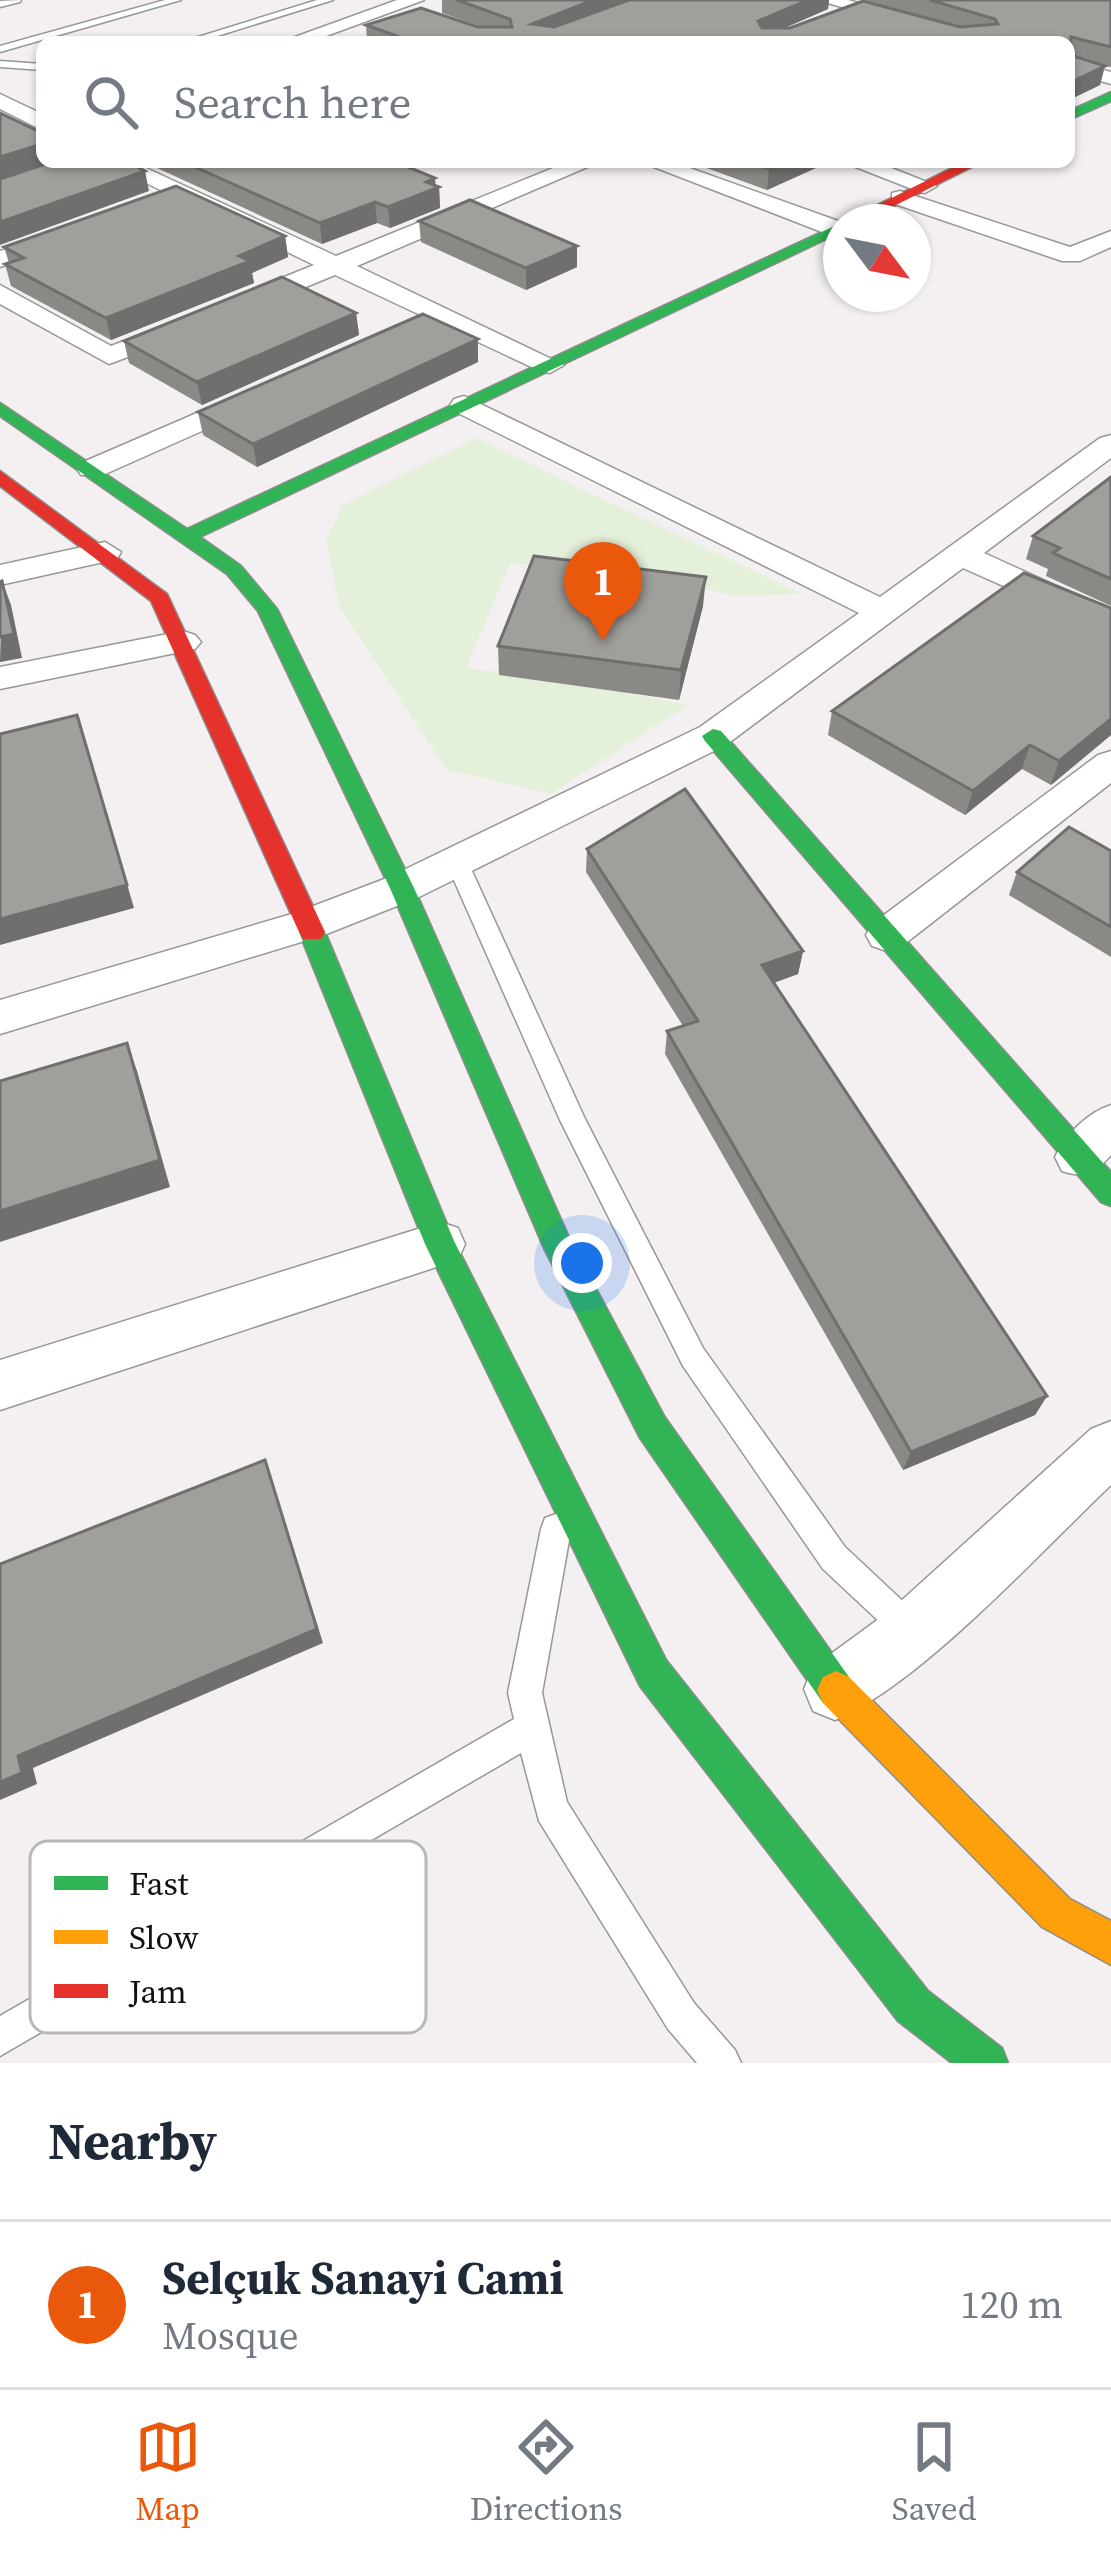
<!DOCTYPE html>
<meta charset="utf-8">
<style>
body{margin:0;font-family:"Source Serif 4",serif;background:#f2f2f3;color:#1f2937}
.compass{position:absolute;left:823px;top:204px;width:108px;height:108px;border-radius:50%;background:#fff;box-shadow:0 3px 9px #0004;rotate:122deg}
.you{position:absolute;left:582px;top:1263px;width:42px;height:42px;margin:-30px;border:9px solid #fff;border-radius:50%;background:#1a73e8;box-shadow:0 0 0 18px #1a73e833}
.badge{display:grid;place-items:center;width:78px;height:78px;border-radius:50%;background:#ea580c;color:#fff;font-size:39px;font-weight:700}
.pin{position:absolute;translate:-50% -99px;filter:drop-shadow(0 3px 6px #0008)}
.pin::after{content:'';position:absolute;top:63px;width:42px;height:36px;background:inherit;clip-path:polygon(0 0,100% 0,50% 100%)}
.list{margin:0;padding:0;list-style:none}
h2{display:flex;justify-content:space-between;align-items:center;height:156px;margin:0;padding:0 48px;font-size:51px}
h2 small{font-size:39px;font-weight:400;color:#747a83}
.list li{display:grid;grid-template-columns:78px 1fr auto;gap:36px;align-items:center;box-sizing:border-box;height:168px;padding:0 48px;border-top:3px solid #e0e1e3}
.list b{display:block;font-size:45px;white-space:nowrap}
.list p{margin:0;font-size:39px;white-space:nowrap;color:#747a83}
.list em{font-size:39px;font-style:normal;color:#747a83}
.icon{flex:none;width:66px;height:66px;fill:none;stroke:currentColor;stroke-width:2;stroke-linecap:round;stroke-linejoin:round}
.map{position:relative;flex:none;width:1111px;height:2063px;overflow:hidden}
.search{position:absolute;background:#fff;box-shadow:0 3px 9px #0004;left:36px;right:36px;top:36px;height:132px;display:flex;align-items:center;gap:30px;box-sizing:border-box;padding:0 42px;border-radius:18px;color:#747a83;font-size:45px}
.sheet{height:324px;background:#fff}
nav{display:flex;justify-content:space-around;align-items:center;box-sizing:border-box;height:168px;border-top:3px solid #e0e1e3;background:#fff;font-size:33px;color:#747a83}
nav a{display:grid;justify-items:center;gap:6px}
nav .on{color:#ea580c}
.map>svg:first-child{display:block}
</style>
<div class="map">
<svg width="1111" height="2063" viewBox="0 0 1111 2063">
<rect width="100%" height="100%" fill="#fcfcf7"/>
<!-- industrial -->
<path fill="#f4f0f2" fill-rule="evenodd" d="M0,0H1111V2063H0ZM42,42H1069V162H42ZM841,222H913V294H841Z"/>
<!-- green -->
<path fill="#e4f0d9" d="M476,438L801,594L735,596L631,571L510,564L466,668L589,685L688,705L551,794L447,770L340,608L326,540L343,505Z"/>
<g fill="none" stroke-linecap="round" stroke-linejoin="round">
<!-- lane casing -->
<g stroke="#979795" stroke-width="3">
<g id="lane">
<path d="M21,0L20,2L0,7V1Z"/>
<path d="M165,0H181L0,52V46Z"/>
<path d="M317,0H333L198,42H182Z"/>
<path d="M0,61L42,64V70L0,67Z"/>
<path d="M456,852L467,860L585,1119L703,1348L845,1547L923,1620L928,1631L923,1642L912,1647L901,1642L823,1569L683,1366L560,1120L445,860Z"/>
<path d="M556,1514L567,1518L571,1529L542,1693L567,1802L694,2003L735,2050L741,2063H697L668,2029L539,1821L521,1753L0,2056V2016L514,1719L508,1693L541,1529L545,1518Z"/>
</g>
</g>
<!-- street casing -->
<g stroke="#979795" stroke-width="3">
<g id="street">
<path d="M397,0H424L310,42H281Z"/>
<path d="M818,0H848L990,42H958Z"/>
<path d="M1069,60L1111,72V84L1069,72Z"/>
<path d="M0,94L42,114V130L0,109Z"/>
<path d="M103,162H133L336,256L568,162H599L357,266L564,365L550,373L540,371L335,275L250,310H232L228,304L232,298L314,265Z"/>
<path d="M641,162H673L841,222V235L827,234Z"/>
<path d="M843,162H876L937,186L925,193L917,191Z"/>
<path d="M900,191L1070,247L1111,231V247L1080,261H1062L892,203V193Z"/>
<path d="M65,229L74,231L77,236L74,241L0,267V251Z"/>
<path d="M0,285L111,346L179,320L193,328L189,334L109,364L0,304Z"/>
<path d="M257,387L271,396L267,402L103,475H81L77,469L81,463Z"/>
<path d="M464,396L880,597L1100,438L1111,435V458L984,553L1111,611V634L963,568L726,745L417,898L324,935L0,1034V1000L295,913L387,878L700,727L859,613L454,411L450,405L454,399Z"/>
<path d="M105,542L121,552L117,559L0,585V565Z"/>
<path d="M183,631L195,635L201,642L195,649L0,689V667Z"/>
<path d="M1111,751V783L902,946L887,951L872,946L866,935L872,924L1098,755Z"/>
<path d="M1111,1105V1155C1095,1173 1085,1179 1062,1171L1055,1157C1066,1134 1087,1113 1111,1105Z"/>
<path d="M440,1222L458,1228L465,1244L458,1260L0,1410V1360Z"/>
<path d="M1111,1421V1485C1040,1552 921,1684 835,1720L813,1711L804,1689L813,1667L891,1610L1091,1429Z"/>
</g>
</g>
<!-- fast casing -->
<g stroke="#8d8d8b" stroke-width="3">
<g id="fast">
<path d="M1111,92V101L1069,120V111Z"/>
<path d="M843,222L841,232L200,537L241,566L277,609L414,888L571,1242L664,1416L849,1677L855,1690L849,1703L836,1709L823,1703L640,1438L544,1248L390,888L258,611L227,574L0,416V403L187,529Z"/>
<path d="M713,729L721,731L1111,1172V1206L1101,1202L705,741L702,736Z"/>
<path d="M312,923L325,932L454,1241L666,1660L928,1991L1002,2048L1008,2063H952L898,2021L640,1686L425,1244L299,932Z"/>
</g>
</g>
<!-- slow casing -->
<g stroke="#8d8d8b" stroke-width="3">
<path id="slow" d="M836,1671L849,1677L1070,1899L1111,1921V1965L1042,1927L823,1703L817,1690L823,1677Z"/>
</g>
<!-- jam casing -->
<g stroke="#8d8d8b" stroke-width="3">
<g id="jam">
<path d="M964,162H982L862,222H843Z"/>
<path d="M0,471L167,594L325,932L321,939H303L299,932L151,601L0,486Z"/>
</g>
</g>
<!-- lane -->
<use href="#lane" fill="#fffffe" fill-rule="evenodd"/>
<!-- street -->
<use href="#street" fill="#fffffe" fill-rule="evenodd"/>
<!-- fast -->
<use href="#fast" fill="#30b455" fill-rule="evenodd"/>
<!-- slow -->
<use href="#slow" fill="#ff9f0a" fill-rule="evenodd"/>
<!-- jam -->
<use href="#jam" fill="#e5322d" fill-rule="evenodd"/>
</g>
<!-- wall -->
<g fill="#8a8986">
<path d="M442,0H829L828,9L785,28L919,16L864,0H1111V67L1104,66L1100,85L1069,100V42H367L366,25L482,27L442,13Z"/>
<path d="M144,162H396L439,187L440,208L390,228L377,223L322,244Z"/>
<path d="M690,162H829L767,190Z"/>
<path d="M419,221L577,267L526,290L421,242Z"/>
<path d="M285,236L288,257L252,273L254,283L111,340L11,286L5,264L9,263L4,247Z"/>
<path d="M356,313L359,335L202,405L129,363L124,341Z"/>
<path d="M478,362L257,467L203,435L198,412Z"/>
<path d="M1111,477V606L1046,576L1048,569L1026,559L1033,536Z"/>
<path d="M703,606L679,700L499,675L498,646Z"/>
<path d="M832,711L1111,735L1051,785L1022,769L965,815L828,735Z"/>
<path d="M587,849L803,951L798,974L774,983L1047,1396L1035,1415L903,1470L665,1054L667,1031L683,1026L586,872Z"/>
<path d="M1111,851V957L1009,895L1017,872Z"/>
</g>
<!-- shaded-wall -->
<g fill="#706f6d">
<path d="M593,0H639L535,42L532,24Z"/>
<path d="M808,0H829L828,9L756,40L758,21Z"/>
<path d="M1105,66L1100,85L1069,100V83Z"/>
<path d="M42,144V162H53L0,179V157Z"/>
<path d="M785,162H829L767,190L769,169Z"/>
<path d="M145,171L149,191L0,245V222Z"/>
<path d="M435,178L436,189L439,187L440,208L390,228L388,207L426,182Z"/>
<path d="M375,202L377,223L322,244L320,223Z"/>
<path d="M285,236L288,257L252,273L254,283L111,340L106,318Z"/>
<path d="M577,246V267L526,290V268Z"/>
<path d="M356,313L359,335L202,405L197,382Z"/>
<path d="M478,339V362L257,467L253,444Z"/>
<path d="M706,577L703,606L679,700L681,670Z"/>
<path d="M2,581L11,605L22,658L0,662Z"/>
<path d="M1111,719V735L1051,785L1059,761Z"/>
<path d="M85,739L134,908L0,945V919Z"/>
<path d="M1030,745L1022,769L965,815L973,791Z"/>
<path d="M803,951L798,974L758,988L762,965Z"/>
<path d="M127,1043L137,1071L170,1187L0,1242V1211Z"/>
<path d="M1047,1396L1035,1415L903,1470L911,1452Z"/>
<path d="M265,1460L323,1643L33,1768L37,1784L0,1800V1782L18,1756Z"/>
</g>
<!-- building -->
<g fill="#a09f9c" stroke="#706f6d" stroke-width="3">
<path d="M457,0H593L532,24L554,27L629,0H808L758,21L762,28H790L863,1L960,27L998,24L995,19L930,0H1111V47L1071,37L1070,55L1105,66L1069,83V42H413L366,25L421,8L478,27H512L510,19Z"/>
<path d="M0,113L42,133V144L0,157Z"/>
<path d="M51,162H128L145,171L0,222V179Z"/>
<path d="M184,162H396L435,178L426,182L439,187L388,207L375,202L320,223Z"/>
<path d="M749,162H785L769,169Z"/>
<path d="M176,186L285,236L239,256L250,261L106,318L5,264L24,258L4,247Z"/>
<path d="M470,200L577,246L526,268L419,221Z"/>
<path d="M282,277L356,313L197,382L124,341Z"/>
<path d="M423,314L478,339L253,444L198,412Z"/>
<path d="M1111,477V579L1053,553L1060,548L1033,536Z"/>
<path d="M534,556L706,577L681,670L498,646Z"/>
<path d="M1024,573L1111,608V719L1059,761L1030,745L973,791L832,711Z"/>
<path d="M2,581L14,634L0,637V582Z"/>
<path d="M77,715L127,885L0,919V734Z"/>
<path d="M685,789L803,951L762,965L1047,1396L911,1452L667,1031L698,1021L587,849Z"/>
<path d="M1069,827L1111,851V927L1017,872Z"/>
<path d="M127,1043L160,1160L0,1211V1081Z"/>
<path d="M265,1460L317,1629L18,1756L22,1773L0,1782V1564Z"/>
</g>
<!-- legend -->
<rect x="30" y="1841" width="396" height="192" rx="18" fill="#fff" stroke="#b8b8b8" stroke-width="3"/>
<rect x="54" y="1876" width="54" height="14" fill="#30b455"/>
<rect x="54" y="1930" width="54" height="14" fill="#ff9f0a"/>
<rect x="54" y="1984" width="54" height="14" fill="#e5322d"/>
<g font-size="33" fill="#111">
<text x="129" y="1895">Fast</text>
<text x="129" y="1949">Slow</text>
<text x="129" y="2003">Jam</text>
</g>
</svg>
<svg class="compass" viewBox="-18 -18 36 36"><path d="M0-13l5 13h-10z" fill="#e53935"/><path d="M0 13l5-13h-10z" fill="#747a83"/></svg>
<div class="you"></div>
<div class="pin badge" style="left:603px;top:641px">1</div>
<div class="search"><svg class="icon" aria-label="search" viewBox="0 0 24 24"><circle cx="10" cy="10" r="6"/><path d="M15 15l6 6"/></svg>Search here</div>
</div>
<section class="sheet">
<h2>Nearby<small></small></h2>
<ul class="list">
<li><span class="badge">1</span><div><b>Selçuk Sanayi Cami</b><p>Mosque</p></div><em>120 m</em></li>
</ul>
</section>
<nav>
<a class="on"><svg class="icon" aria-label="map" viewBox="0 0 24 24"><path d="M3 6l6-2 6 2 6-2v14l-6 2-6-2-6 2zM9 4v14M15 6v14"/></svg>Map</a>
<a><svg class="icon" aria-label="directions" viewBox="0 0 24 24"><path d="M12 3l9 9-9 9-9-9zM9 14v-3h6M13 9l2 2-2 2"/></svg>Directions</a>
<a><svg class="icon" aria-label="saved" viewBox="0 0 24 24"><path d="M7 4h10v16l-5-4-5 4z"/></svg>Saved</a>
</nav>
